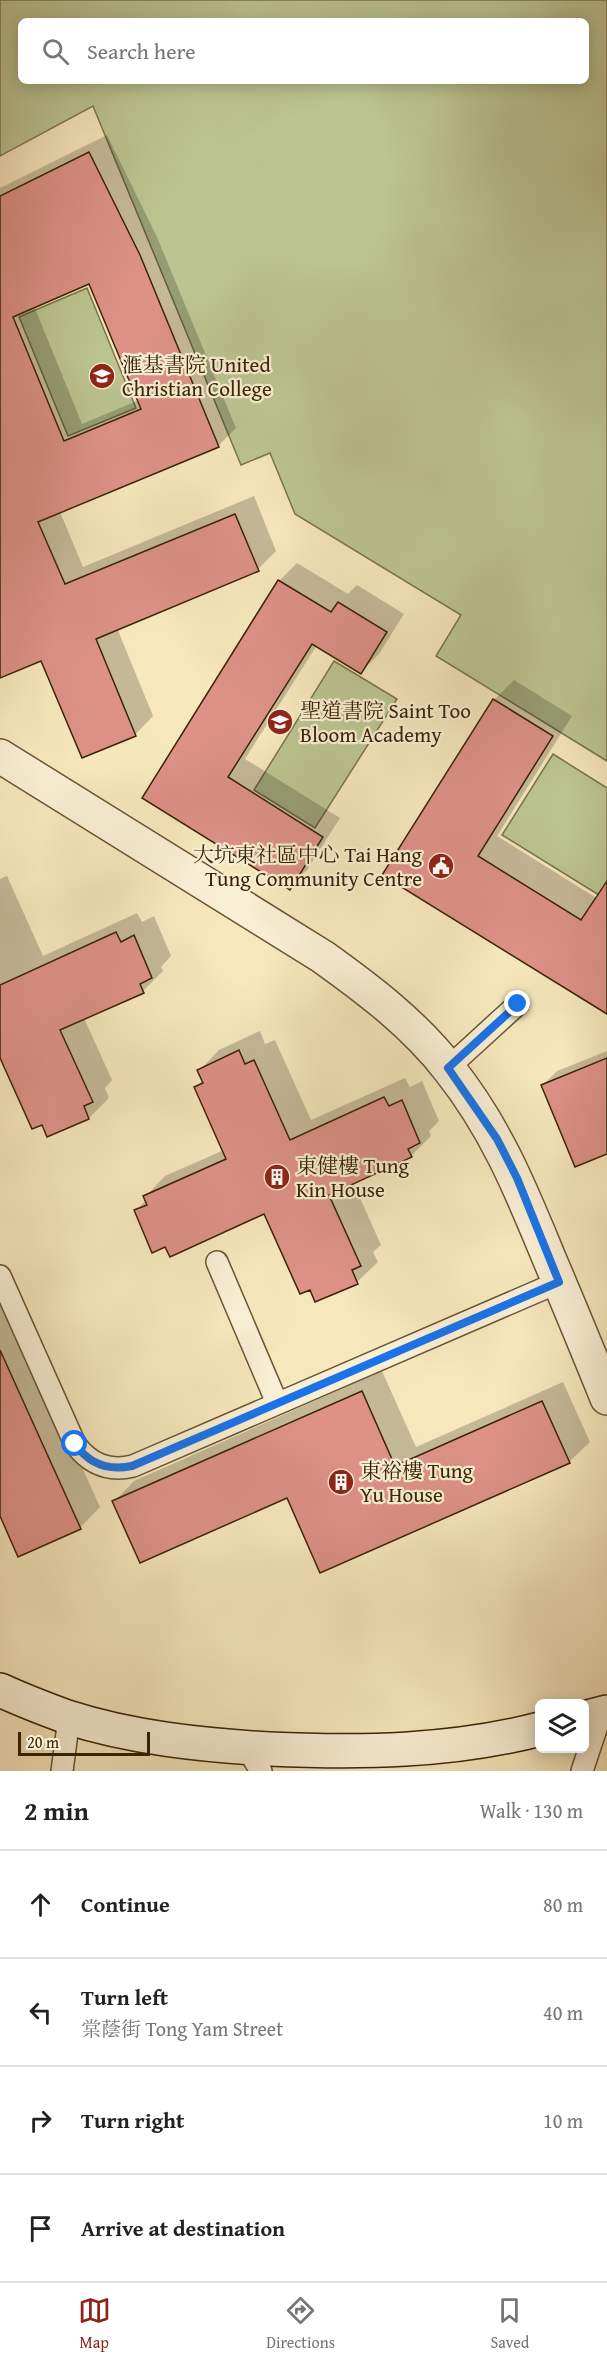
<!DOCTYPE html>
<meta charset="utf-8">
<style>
body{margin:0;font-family:"Gentium Book Plus","Noto Serif TC",serif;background:#f6f6f6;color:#222}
.controls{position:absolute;right:18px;bottom:18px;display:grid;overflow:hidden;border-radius:9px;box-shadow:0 3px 15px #0003}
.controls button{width:54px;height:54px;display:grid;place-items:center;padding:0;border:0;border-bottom:2px solid #e0e0e0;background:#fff;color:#222;font:30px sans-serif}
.scale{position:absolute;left:18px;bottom:15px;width:132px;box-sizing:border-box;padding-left:6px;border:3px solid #3a2404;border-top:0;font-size:16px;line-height:21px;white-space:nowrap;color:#3a2404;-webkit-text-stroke:4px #f9efd4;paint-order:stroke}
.stop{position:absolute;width:18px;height:18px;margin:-14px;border:4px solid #1a73e8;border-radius:50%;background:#fff}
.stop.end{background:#1a73e8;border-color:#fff;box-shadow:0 2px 6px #0008}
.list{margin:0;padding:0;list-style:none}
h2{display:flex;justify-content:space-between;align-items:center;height:78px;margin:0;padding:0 24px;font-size:26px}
h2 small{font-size:20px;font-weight:400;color:#767676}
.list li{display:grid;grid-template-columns:39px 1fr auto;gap:18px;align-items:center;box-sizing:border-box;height:108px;padding:0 24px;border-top:2px solid #e0e0e0}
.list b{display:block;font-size:22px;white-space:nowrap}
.list p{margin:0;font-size:20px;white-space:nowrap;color:#767676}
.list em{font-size:20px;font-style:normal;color:#767676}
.icon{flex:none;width:33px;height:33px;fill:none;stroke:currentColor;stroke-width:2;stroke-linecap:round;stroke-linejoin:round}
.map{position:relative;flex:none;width:607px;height:1771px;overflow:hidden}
.search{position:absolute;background:#fff;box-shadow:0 3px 15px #0003;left:18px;right:18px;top:18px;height:66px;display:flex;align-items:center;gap:15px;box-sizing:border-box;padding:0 21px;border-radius:9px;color:#767676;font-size:22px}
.sheet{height:510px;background:#fff}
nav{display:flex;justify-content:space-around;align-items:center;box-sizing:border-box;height:84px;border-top:2px solid #e0e0e0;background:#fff;font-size:16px;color:#767676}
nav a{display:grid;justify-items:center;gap:3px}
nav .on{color:#8f2418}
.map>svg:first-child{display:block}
</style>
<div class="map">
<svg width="607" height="1771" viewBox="0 0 607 1771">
<rect width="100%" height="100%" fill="#f6e7bd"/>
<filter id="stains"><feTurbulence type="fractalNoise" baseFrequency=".00333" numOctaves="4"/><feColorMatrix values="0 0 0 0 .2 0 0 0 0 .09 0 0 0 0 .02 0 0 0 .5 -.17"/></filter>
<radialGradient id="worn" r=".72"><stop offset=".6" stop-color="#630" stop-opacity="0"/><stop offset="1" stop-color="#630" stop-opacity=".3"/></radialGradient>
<!-- green -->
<g fill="#bcc592" stroke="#7b744b" stroke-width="1.5" fill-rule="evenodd">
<path d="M0,0H607V761L436,656L461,615L295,514L270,453L241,465L93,106L0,156ZM21,21H586V81H21Z"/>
<path d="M87,288L136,408L68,436L19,317Z"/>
<path d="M334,661L397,699L315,828L254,790Z"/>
<path d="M553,754L607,788V900L502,835Z"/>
</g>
<!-- shadow -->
<g fill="#0003" fill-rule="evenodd">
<path d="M107,135L157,237L236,428L218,446L60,512L83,567L254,496L276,551L258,569L117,628L153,716L135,735L42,659L0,676V188ZM90,282L139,400L82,424L34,306Z"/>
<path d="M297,563L348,594L357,585L404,614L379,654L361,672L317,645L245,759L340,818L307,870L289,888L144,798L279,581Z"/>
<path d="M514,680L572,716L497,836L598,899L607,890V1012L384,875L494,700Z"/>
<path d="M7,876L43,956L137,913L142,922L154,916L171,956L161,967L163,971L143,991L84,1018L112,1080L105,1088L109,1098L89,1118L42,1123L0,1054V879Z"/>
<path d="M260,1031L265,1044L275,1040L311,1120L405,1078L410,1087L422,1081L439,1121L429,1131L431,1136L411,1156L353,1182L381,1245L373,1252L378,1262L357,1282L265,1212L166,1246L136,1211L146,1200L145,1197L165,1176L224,1150L196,1087L203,1080L199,1071L219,1050Z"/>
<path d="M607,1051V1152L543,1085L557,1071Z"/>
<path d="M0,1285L100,1507L80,1528L0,1513Z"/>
<path d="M382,1371L416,1447L563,1382L590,1442L569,1462L288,1496L114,1502L134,1481Z"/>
</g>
<!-- building -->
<g fill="#dd9187" stroke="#3a2404" stroke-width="1.5" fill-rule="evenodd">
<path d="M89,152L140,255L219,447L38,522L65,584L235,514L259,571L96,639L136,736L82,758L41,661L0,678V196ZM89,284L141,409L64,441L13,317Z"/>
<path d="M278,580L331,612L338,602L387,632L361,674L312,644L228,777L323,837L290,890L142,798Z"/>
<path d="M493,699L553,736L478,856L581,920L607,881V1014L382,875Z"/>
<path d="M116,932L121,942L134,935L152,978L140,984L144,993L60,1030L93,1102L84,1106L89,1119L47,1137L42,1125L32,1129L0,1058V985Z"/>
<path d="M239,1050L245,1064L254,1060L290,1140L384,1097L389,1106L402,1100L420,1143L408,1149L412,1157L329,1195L361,1266L352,1270L358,1284L315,1302L310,1290L300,1294L264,1214L170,1257L165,1247L152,1253L134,1210L147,1205L143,1196L226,1159L194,1087L203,1083L197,1070Z"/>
<path d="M607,1058V1154L575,1167L541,1085Z"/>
<path d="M0,1350L81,1529L18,1557L0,1516Z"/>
<path d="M362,1391L395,1466L542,1401L570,1463L320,1573L287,1498L140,1563L112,1501Z"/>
</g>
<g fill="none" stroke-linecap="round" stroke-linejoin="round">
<!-- lane casing -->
<g stroke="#695532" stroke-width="24">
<g id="lane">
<path d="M448,1068L518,1004"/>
<path d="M217,1262L277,1403"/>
<path d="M0,1276L75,1444C90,1464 108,1472 133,1466L559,1282"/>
<path d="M246,1747L261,1771"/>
<path d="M62,1771L69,1718"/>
<path d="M582,1771L601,1714"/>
</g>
</g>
<!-- street casing -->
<g stroke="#695532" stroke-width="36">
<path id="street" d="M0,756L323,957C369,990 414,1024 449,1069C496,1128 521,1190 549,1258C569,1305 588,1351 607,1398"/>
</g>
<!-- secondary casing -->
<g stroke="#3a2404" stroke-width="36">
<g id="secondary">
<path d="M0,1690C22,1700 45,1709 67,1717C132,1738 202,1745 269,1749C359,1753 452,1752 540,1729"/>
<path d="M584,1718L607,1712"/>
</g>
</g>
<!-- lane -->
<use href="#lane" stroke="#f9efd4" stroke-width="21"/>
<!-- street -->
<use href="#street" stroke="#f9efd4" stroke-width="33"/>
<!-- secondary -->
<use href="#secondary" stroke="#f9efd4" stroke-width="33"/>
</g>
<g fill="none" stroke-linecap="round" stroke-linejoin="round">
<!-- route -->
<path stroke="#1a73e8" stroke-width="8" d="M75,1444C89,1464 108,1471 132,1466L559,1282L517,1178L497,1139L448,1068L518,1004"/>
</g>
<!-- icons -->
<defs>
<g id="school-disc" transform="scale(1.35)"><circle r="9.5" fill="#8f2418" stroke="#f9efd4"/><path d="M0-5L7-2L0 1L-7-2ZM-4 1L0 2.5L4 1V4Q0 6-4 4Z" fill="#fff"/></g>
<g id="civic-disc" transform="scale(1.35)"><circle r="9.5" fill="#8f2418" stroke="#f9efd4"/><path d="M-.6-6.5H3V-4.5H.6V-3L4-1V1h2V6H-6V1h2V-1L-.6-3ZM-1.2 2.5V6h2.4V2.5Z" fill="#fff"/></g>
<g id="building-disc" transform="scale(1.35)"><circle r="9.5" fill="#8f2418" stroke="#f9efd4"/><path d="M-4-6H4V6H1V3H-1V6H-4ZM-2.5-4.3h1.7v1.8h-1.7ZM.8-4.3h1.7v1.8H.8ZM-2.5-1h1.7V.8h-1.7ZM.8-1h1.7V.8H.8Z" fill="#fff"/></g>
</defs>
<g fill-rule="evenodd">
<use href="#school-disc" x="102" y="376"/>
<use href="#school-disc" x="280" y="722"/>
<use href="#civic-disc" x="441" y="866"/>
<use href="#building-disc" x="277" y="1177"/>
<use href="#building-disc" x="341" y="1482"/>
</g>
<g text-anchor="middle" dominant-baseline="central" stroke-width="4.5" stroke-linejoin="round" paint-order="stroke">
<!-- poi labels -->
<g font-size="21" fill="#3a2404" stroke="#f9efd4" text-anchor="start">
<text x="122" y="364">滙基書院 United<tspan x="122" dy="24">Christian College</tspan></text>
<text x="300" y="710">聖道書院 Saint Too<tspan x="300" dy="24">Bloom Academy</tspan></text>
<text x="422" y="854" text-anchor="end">大坑東社區中心 Tai Hang<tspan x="422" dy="24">Tung Community Centre</tspan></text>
<text x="296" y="1165">東健樓 Tung<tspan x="296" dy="24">Kin House</tspan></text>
<text x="360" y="1470">東裕樓 Tung<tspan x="360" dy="24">Yu House</tspan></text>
</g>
</g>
<rect width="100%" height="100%" filter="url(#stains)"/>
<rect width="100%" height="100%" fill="url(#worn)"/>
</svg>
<div class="controls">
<button><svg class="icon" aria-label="layers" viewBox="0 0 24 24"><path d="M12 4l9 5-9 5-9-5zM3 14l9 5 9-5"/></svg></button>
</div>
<div class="scale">20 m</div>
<div class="stop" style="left:75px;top:1444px"></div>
<div class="stop end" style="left:518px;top:1004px"></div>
<div class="search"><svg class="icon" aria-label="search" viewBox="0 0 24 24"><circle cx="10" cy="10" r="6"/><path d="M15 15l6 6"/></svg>Search here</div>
</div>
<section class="sheet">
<h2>2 min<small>Walk · 130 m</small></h2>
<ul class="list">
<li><svg class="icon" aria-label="ahead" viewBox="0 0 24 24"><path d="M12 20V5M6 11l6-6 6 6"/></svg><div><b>Continue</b></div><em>80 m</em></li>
<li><svg class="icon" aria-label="left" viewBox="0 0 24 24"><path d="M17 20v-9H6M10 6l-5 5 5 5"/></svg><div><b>Turn left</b><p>棠蔭街 Tong Yam Street</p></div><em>40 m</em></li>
<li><svg class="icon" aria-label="right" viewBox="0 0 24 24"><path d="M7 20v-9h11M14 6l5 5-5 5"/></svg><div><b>Turn right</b></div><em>10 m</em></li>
<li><svg class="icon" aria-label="arrive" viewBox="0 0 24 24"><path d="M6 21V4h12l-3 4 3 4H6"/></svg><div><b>Arrive at destination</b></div></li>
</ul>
</section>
<nav>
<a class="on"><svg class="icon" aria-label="map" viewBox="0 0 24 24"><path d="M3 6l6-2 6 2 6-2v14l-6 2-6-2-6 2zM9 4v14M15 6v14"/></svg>Map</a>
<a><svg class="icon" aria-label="directions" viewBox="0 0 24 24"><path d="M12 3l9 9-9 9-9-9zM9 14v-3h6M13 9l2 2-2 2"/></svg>Directions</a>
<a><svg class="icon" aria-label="saved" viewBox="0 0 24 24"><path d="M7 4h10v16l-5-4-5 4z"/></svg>Saved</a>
</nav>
